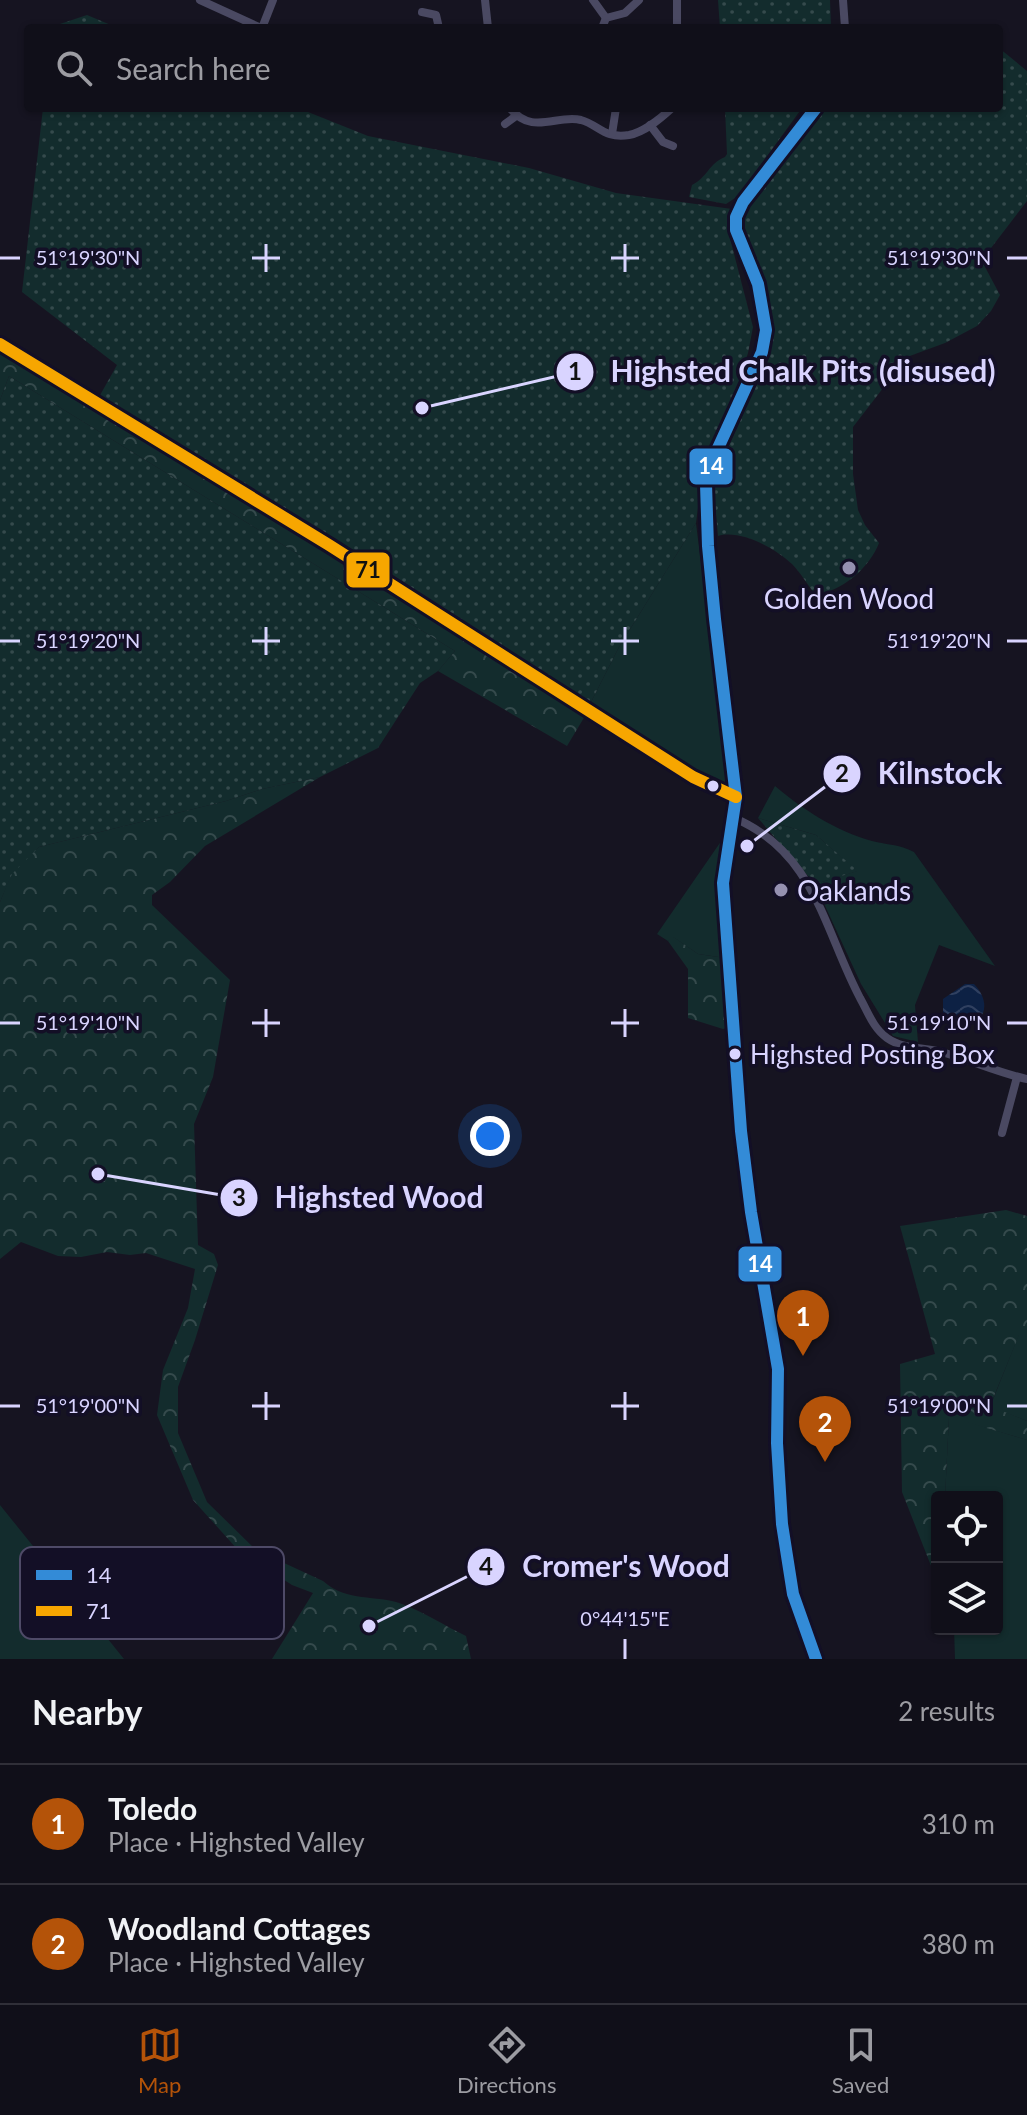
<!DOCTYPE html>
<meta charset="utf-8">
<style>
body{margin:0;font-family:Lato,sans-serif;background:#191822;color:#f1f3f6}
.controls{position:absolute;right:24px;bottom:24px;display:grid;overflow:hidden;border-radius:8px;box-shadow:0 2px 6px #0004}
.controls button{width:72px;height:72px;display:grid;place-items:center;padding:0;border:0;border-bottom:2px solid #302f38;background:#100f19;color:#f1f3f6;font:40px sans-serif}
.you{position:absolute;left:490px;top:1136px;width:28px;height:28px;margin:-20px;border:6px solid #fff;border-radius:50%;background:#1a73e8;box-shadow:0 0 0 12px #1a73e833}
.badge{display:grid;place-items:center;width:52px;height:52px;border-radius:50%;background:#b45309;color:#fff;font-size:26px;font-weight:700}
.pin{position:absolute;translate:-50% -66px;filter:drop-shadow(0 2px 4px #0008)}
.pin::after{content:'';position:absolute;top:42px;width:28px;height:24px;background:inherit;clip-path:polygon(0 0,100% 0,50% 100%)}
.list{margin:0;padding:0;list-style:none}
h2{display:flex;justify-content:space-between;align-items:center;height:104px;margin:0;padding:0 32px;font-size:34px}
h2 small{font-size:26px;font-weight:400;color:#9c9ca2}
.list li{display:grid;grid-template-columns:52px 1fr auto;gap:24px;align-items:center;box-sizing:border-box;height:120px;padding:0 32px;border-top:2px solid #302f38}
.list b{display:block;font-size:30px;white-space:nowrap}
.list p{margin:0;font-size:26px;white-space:nowrap;color:#9c9ca2}
.list em{font-size:26px;font-style:normal;color:#9c9ca2}
.icon{flex:none;width:44px;height:44px;fill:none;stroke:currentColor;stroke-width:2;stroke-linecap:round;stroke-linejoin:round}
.map{position:relative;flex:none;width:1027px;height:1659px;overflow:hidden}
.search{position:absolute;background:#100f19;box-shadow:0 2px 6px #0004;left:24px;right:24px;top:24px;height:88px;display:flex;align-items:center;gap:20px;box-sizing:border-box;padding:0 28px;border-radius:8px;color:#9c9ca2;font-size:30px}
.sheet{height:344px;background:#100f19}
nav{display:flex;justify-content:space-around;align-items:center;box-sizing:border-box;height:112px;border-top:2px solid #302f38;background:#100f19;font-size:22px;color:#9c9ca2}
nav a{display:grid;justify-items:center;gap:4px}
nav .on{color:#b45309}
.map>svg:first-child{display:block}
</style>
<div class="map">
<svg width="1027" height="1659" viewBox="0 0 1027 1659">
<defs>
<pattern id="forest-crowns" width="20" height="18" patternUnits="userSpaceOnUse" patternTransform="scale(2)"><rect width="20" height="18" fill="#132c2d"/><path d="M2 6a3 3 0 1 1 6 0M12 15a3 3 0 1 1 6 0" fill="none" stroke="#354a4c"/></pattern>
<pattern id="park-dots" width="8" height="8" patternUnits="userSpaceOnUse" patternTransform="scale(2)"><rect width="8" height="8" fill="#132c2d"/><path d="M2 2h.1M6 6h.1" fill="none" stroke="#354a4c" stroke-width="1.8" stroke-linecap="round"/></pattern>
<pattern id="water-waves" width="16" height="10" patternUnits="userSpaceOnUse" patternTransform="scale(2)"><rect width="16" height="10" fill="#0d2144"/><path d="M0 5q4-4 8 0t8 0" fill="none" stroke="#304060"/></pattern>
</defs>
<rect width="100%" height="100%" fill="#161421"/>
<!-- grass -->
<g fill="#132c2d">
<path d="M696,523L727,770L728,789L589,706L619,647Z"/>
<path d="M775,786C802,809 836,831 872,841C887,845 899,844 914,852L995,966L939,945L915,1005L918,1042L893,1036L861,984L815,884L857,871L816,835L758,818Z"/>
<path d="M724,837L720,883L725,958L698,954L673,937L668,941L657,934Z"/>
<path d="M1019,1334L1027,1335V1421L990,1407Z"/>
<path d="M949,1416L1027,1440V1659H955L954,1629H997V1497H945Z"/>
<path d="M0,1505L124,1659H0Z"/>
</g>
<!-- forest -->
<g fill="url(#forest-crowns)">
<path d="M0,351L169,453L543,690L584,711L585,716L567,746L438,671L455,651L9,376L0,400Z"/>
<path d="M320,777L205,846L170,882L152,895V905L230,980L213,1077L194,1124L198,1245L214,1254L218,1265L195,1340L178,1387V1433L207,1502L256,1550L323,1581C348,1603 375,1594 402,1604C424,1612 445,1626 466,1636L471,1659H272L313,1593L292,1585L239,1551L193,1500L157,1415L163,1370L188,1308L195,1269L146,1253L130,1255L107,1252L81,1257L58,1256L21,1242L0,1259V902L13,870L39,847L226,801L262,789Z"/>
<path d="M672,936L698,954L725,958L728,1027L723,1029L688,1018V969L668,941Z"/>
<path d="M1006,1210L1027,1216V1335H1019L990,1406L1027,1421V1440L949,1417L945,1497H937V1581L902,1492L900,1364L935,1354L900,1226Z"/>
</g>
<!-- park -->
<g fill="url(#park-dots)">
<path d="M718,0H830L831,28H720Z"/>
<path d="M87,15L118,28H54V26Z"/>
<path d="M999,48L1027,71V201L991,248L985,267L1000,295L991,311L977,326L945,343L907,357L853,427V474L858,510L865,525L879,543C870,567 841,593 815,594C807,584 800,572 792,564C775,548 740,529 718,536L713,480L764,368L771,327L765,292L750,256L745,230L744,207L820,108H999Z"/>
<path d="M43,108H298L368,136L529,168L616,193L732,209L727,227L753,327L748,353L734,397L702,475L696,523L619,647L589,706L99,397L117,365L22,292Z"/>
<path d="M725,108H802L738,196L726,204L689,197L692,185C707,178 709,163 725,157L727,154Z"/>
<path d="M9,376L455,651L438,671L420,683L378,748L320,777L262,789L226,801L39,847L12,874L0,902V400Z"/>
<path d="M758,818L816,835L858,871L815,884Z"/>
</g>
<!-- water -->
<path fill="url(#water-waves)" d="M965,984H974C996,1007 980,1032 951,1025L943,1015V999Z"/>
<g fill="none" stroke-linecap="round" stroke-linejoin="round">
<!-- street -->
<g stroke="#4a4962" stroke-width="8">
<path d="M200,0L261,28"/>
<path d="M485,0L488,28"/>
<path d="M593,0L606,18"/>
<path d="M677,0V28"/>
<path d="M843,0L845,28"/>
<path d="M422,12L436,15L439,28"/>
<path d="M262,28L273,0"/>
<path d="M602,28L606,18L625,13L639,0"/>
<path d="M510,108C532,136 557,114 581,120C599,125 604,139 629,135C645,132 661,118 672,108"/>
<path d="M505,124L516,116"/>
<path d="M650,125L663,142L673,146"/>
<path d="M612,134L616,108"/>
<path d="M0,344L329,545L693,777L736,797"/>
<path d="M734,818C815,852 824,930 860,998C868,1012 873,1028 887,1038C904,1050 926,1047 945,1053C973,1061 999,1073 1027,1079"/>
<path d="M1002,1133L1017,1077"/>
<path d="M816,1659L793,1594L782,1524L777,1443L778,1369L751,1212L741,1131L723,883L736,797L715,619L708,546L706,484L713,459L762,352L766,330L758,284L736,230V217L743,202L816,108"/>
</g>
<!-- bus-1 casing -->
<g stroke="#130f26" stroke-width="18">
<path id="bus-1" d="M816,1659L793,1594L782,1524L777,1443L778,1369L751,1212L741,1131L723,883L736,797L715,619L708,546L706,484L713,459L762,352L766,330L758,284L736,230V217L743,202L816,108"/>
</g>
<!-- bus-2 casing -->
<g stroke="#130f26" stroke-width="18">
<path id="bus-2" d="M0,344L329,545L693,777L736,797"/>
</g>
<!-- bus-1 -->
<use href="#bus-1" stroke="#338bd7" stroke-width="12"/>
<!-- bus-2 -->
<use href="#bus-2" stroke="#f7a600" stroke-width="12"/>
</g>
<!-- ticks -->
<path fill="none" stroke="#d9d4ff" stroke-width="3" d="M266,244V272M625,244V272M0,258H20M252,258H280M611,258H639M1007,258H1027M266,627V655M625,627V655M0,641H20M252,641H280M611,641H639M1007,641H1027M266,1009V1037M625,1009V1037M0,1023H20M252,1023H280M611,1023H639M1007,1023H1027M266,1392V1420M625,1392V1420M0,1406H20M252,1406H280M611,1406H639M1007,1406H1027M625,1639V1659"/>
<!-- markers -->
<g fill="#9591b1" stroke="#130f26" stroke-width="3">
<circle cx="849" cy="568" r="8"/>
<circle cx="781" cy="890" r="8"/>
</g>
<g fill="#d9d4ff" stroke="#130f26" stroke-width="3">
<circle cx="713" cy="786" r="7"/>
<circle cx="735" cy="1054" r="7"/>
</g>
<g text-anchor="middle" dominant-baseline="central" stroke-width="7" stroke-linejoin="round" paint-order="stroke">
<!-- bus labels -->
<g font-size="26" fill="#d9d4ff" stroke="#130f26" text-anchor="start">
<text x="750" y="1054">Highsted Posting Box</text>
</g>
<!-- poi labels -->
<g font-size="28" fill="#d9d4ff" stroke="#130f26">
<text x="849" y="598">Golden Wood</text>
<text x="797" y="890" text-anchor="start">Oaklands</text>
</g>
</g>
<!-- legend -->
<rect x="20" y="1547" width="264" height="92" rx="12" fill="#130f26" stroke="#4e4a67" stroke-width="2"/>
<rect x="36" y="1570" width="36" height="10" fill="#338bd7"/>
<rect x="36" y="1606" width="36" height="10" fill="#f7a600"/>
<g font-size="22" fill="#d9d4ff">
<text x="86" y="1583">14</text>
<text x="86" y="1619">71</text>
</g>
<g font-size="20" text-anchor="middle" fill="#d9d4ff" stroke="#130f26" stroke-width="7" stroke-linejoin="round" paint-order="stroke">
<text x="88" y="265">51°19'30"N</text>
<text x="939" y="265">51°19'30"N</text>
<text x="88" y="648">51°19'20"N</text>
<text x="939" y="648">51°19'20"N</text>
<text x="88" y="1030">51°19'10"N</text>
<text x="939" y="1030">51°19'10"N</text>
<text x="88" y="1413">51°19'00"N</text>
<text x="939" y="1413">51°19'00"N</text>
<text x="625" y="1626">0°44'15"E</text>
</g>
<!-- callouts -->
<path fill="none" stroke="#d9d4ff" stroke-width="3" d="M422 408L575 372M747 846L842 774M98 1174L239 1198M369 1626L486 1567"/>
<g fill="#d9d4ff" stroke="#130f26" stroke-width="3">
<circle cx="422" cy="408" r="8"/>
<circle cx="747" cy="846" r="8"/>
<circle cx="98" cy="1174" r="8"/>
<circle cx="369" cy="1626" r="8"/>
<circle cx="575" cy="372" r="20"/>
<circle cx="842" cy="774" r="20"/>
<circle cx="239" cy="1198" r="20"/>
<circle cx="486" cy="1567" r="20"/>
</g>
<g font-size="24" text-anchor="middle" font-weight="bold" fill="#111">
<text x="575" y="380">1</text>
<text x="842" y="782">2</text>
<text x="239" y="1206">3</text>
<text x="486" y="1575">4</text>
</g>
<g font-size="30" text-anchor="middle" font-weight="bold" fill="#d9d4ff" stroke="#130f26" stroke-width="7" stroke-linejoin="round" paint-order="stroke">
<text x="803" y="382">Highsted Chalk Pits (disused)</text>
<text x="940" y="784">Kilnstock</text>
<text x="379" y="1208">Highsted Wood</text>
<text x="626" y="1577">Cromer's Wood</text>
</g>
<g stroke="#130f26" stroke-width="3">
<rect x="688" y="447" width="46" height="39" rx="8" fill="#338bd7"/>
<rect x="345" y="551" width="46" height="38" rx="8" fill="#f7a600"/>
<rect x="737" y="1245" width="46" height="38" rx="8" fill="#338bd7"/>
</g>
<g font-size="22" text-anchor="middle" font-weight="bold" fill="#fff">
<text x="711" y="474">14</text>
<text x="760" y="1272">14</text>
</g>
<g font-size="22" text-anchor="middle" font-weight="bold" fill="#111">
<text x="368" y="578">71</text>
</g>
</svg>
<div class="controls">
<button><svg class="icon" aria-label="locate" viewBox="0 0 24 24"><circle cx="12" cy="12" r="6"/><path d="M12 2v4M12 18v4M2 12h4M18 12h4"/></svg></button>
<button><svg class="icon" aria-label="layers" viewBox="0 0 24 24"><path d="M12 4l9 5-9 5-9-5zM3 14l9 5 9-5"/></svg></button>
</div>
<div class="you"></div>
<div class="pin badge" style="left:803px;top:1356px">1</div>
<div class="pin badge" style="left:825px;top:1462px">2</div>
<div class="search"><svg class="icon" aria-label="search" viewBox="0 0 24 24"><circle cx="10" cy="10" r="6"/><path d="M15 15l6 6"/></svg>Search here</div>
</div>
<section class="sheet">
<h2>Nearby<small>2 results</small></h2>
<ul class="list">
<li><span class="badge">1</span><div><b>Toledo</b><p>Place · Highsted Valley</p></div><em>310 m</em></li>
<li><span class="badge">2</span><div><b>Woodland Cottages</b><p>Place · Highsted Valley</p></div><em>380 m</em></li>
</ul>
</section>
<nav>
<a class="on"><svg class="icon" aria-label="map" viewBox="0 0 24 24"><path d="M3 6l6-2 6 2 6-2v14l-6 2-6-2-6 2zM9 4v14M15 6v14"/></svg>Map</a>
<a><svg class="icon" aria-label="directions" viewBox="0 0 24 24"><path d="M12 3l9 9-9 9-9-9zM9 14v-3h6M13 9l2 2-2 2"/></svg>Directions</a>
<a><svg class="icon" aria-label="saved" viewBox="0 0 24 24"><path d="M7 4h10v16l-5-4-5 4z"/></svg>Saved</a>
</nav>
